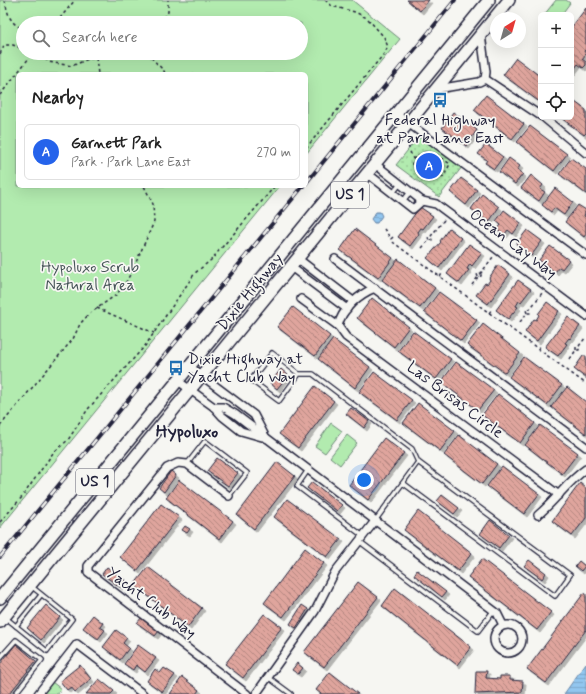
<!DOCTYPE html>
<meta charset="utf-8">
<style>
body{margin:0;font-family:Mynerve,sans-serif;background:#f2f2f2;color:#222}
.controls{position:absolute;right:12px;top:12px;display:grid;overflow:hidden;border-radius:6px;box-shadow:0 4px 16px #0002}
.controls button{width:36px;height:36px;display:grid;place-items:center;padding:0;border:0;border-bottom:1px solid #e0e0e0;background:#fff;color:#222;font:20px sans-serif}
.compass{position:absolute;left:490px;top:12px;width:36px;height:36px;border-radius:50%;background:#fff;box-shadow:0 4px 16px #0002;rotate:37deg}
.you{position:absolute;left:364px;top:480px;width:14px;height:14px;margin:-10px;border:3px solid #fff;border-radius:50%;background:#1a73e8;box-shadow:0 0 0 6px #1a73e833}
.badge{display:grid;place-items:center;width:26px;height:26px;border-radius:50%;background:#2563eb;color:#fff;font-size:13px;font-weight:700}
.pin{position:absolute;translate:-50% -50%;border:2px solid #fff;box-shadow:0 1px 4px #0006}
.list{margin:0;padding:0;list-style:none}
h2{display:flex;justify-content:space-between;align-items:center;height:52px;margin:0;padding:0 16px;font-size:17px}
h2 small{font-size:13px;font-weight:400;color:#767676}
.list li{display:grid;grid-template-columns:26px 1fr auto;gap:12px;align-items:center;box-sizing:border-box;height:56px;margin:0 8px 8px;padding:0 8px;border:1px solid #e0e0e0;border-radius:6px}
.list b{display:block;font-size:15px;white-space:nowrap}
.list p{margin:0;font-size:13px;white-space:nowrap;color:#767676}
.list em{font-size:13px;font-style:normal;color:#767676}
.icon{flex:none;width:22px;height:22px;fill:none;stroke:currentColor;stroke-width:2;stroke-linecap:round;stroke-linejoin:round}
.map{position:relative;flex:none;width:586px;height:694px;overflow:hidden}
.search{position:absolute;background:#fff;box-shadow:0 4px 16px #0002;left:16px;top:16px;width:292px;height:44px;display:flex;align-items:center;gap:10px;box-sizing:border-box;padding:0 14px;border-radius:22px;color:#767676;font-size:15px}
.panel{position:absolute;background:#fff;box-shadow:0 4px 16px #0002;left:16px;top:72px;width:292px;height:116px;border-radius:6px}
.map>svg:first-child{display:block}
</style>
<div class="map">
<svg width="586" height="694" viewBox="0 0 586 694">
<defs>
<pattern id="park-dots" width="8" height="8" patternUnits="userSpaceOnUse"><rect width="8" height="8" fill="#b2ebaf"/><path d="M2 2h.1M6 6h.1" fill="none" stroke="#99c997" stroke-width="1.8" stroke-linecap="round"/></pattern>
<pattern id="water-rules" width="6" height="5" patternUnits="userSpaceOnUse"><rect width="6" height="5" fill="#92c6ef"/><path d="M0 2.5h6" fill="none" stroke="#7eaace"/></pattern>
<pattern id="building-back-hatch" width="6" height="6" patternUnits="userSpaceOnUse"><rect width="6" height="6" fill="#dfa59d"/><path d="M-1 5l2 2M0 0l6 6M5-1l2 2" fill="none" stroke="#b48681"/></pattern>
<filter id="shadow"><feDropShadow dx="3" dy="3" stdDeviation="0" flood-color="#0004"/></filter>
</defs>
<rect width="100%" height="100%" fill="#f6f6f2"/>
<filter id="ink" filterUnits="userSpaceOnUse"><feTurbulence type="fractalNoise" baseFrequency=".025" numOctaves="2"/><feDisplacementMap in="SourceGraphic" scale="8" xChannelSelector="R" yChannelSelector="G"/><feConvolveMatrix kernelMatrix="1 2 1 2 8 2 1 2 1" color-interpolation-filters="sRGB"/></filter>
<g filter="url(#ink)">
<!-- green -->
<g fill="#b2ebaf" stroke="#6a8675" fill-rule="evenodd">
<path d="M0,0H352L400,39L306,154V74H18V186H280L0,528ZM23,23H301V53H23Z"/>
<path d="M556,0H566L570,3L561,15H544Z"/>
<path d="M331,423L342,431L325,453L315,446Z"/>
<path d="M347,435L357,443L340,465L330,457Z"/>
<path d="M52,682L61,689L57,694H42Z"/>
</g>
<!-- park -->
<path fill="url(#park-dots)" stroke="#6a8675" d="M419,136L462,167L439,197L396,165Z"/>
<!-- water -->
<g fill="url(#water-rules)" stroke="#6584a7">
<path d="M376,212H380L382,216L377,223H374L371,219Z"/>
<path d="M586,663V694H564Z"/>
</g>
<!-- building -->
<g fill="url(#building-back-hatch)" stroke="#22223b" filter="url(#shadow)">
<path d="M407,0H429L420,11Z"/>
<path d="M586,8V49L584,51L586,54L582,59L586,62V65L583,68L578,64L572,72L571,28Z"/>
<rect x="19" y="37" width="4" height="4"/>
<path d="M516,58L541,77V103L503,75Z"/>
<path d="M486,95L524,124L512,139L474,110Z"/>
<path d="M571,99L586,110V133L584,135L560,117H571Z"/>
<path d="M453,112L477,130L466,146L442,128Z"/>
<path d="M530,126L567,154L554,171L517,142Z"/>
<path d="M486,144L503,157L494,169L485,163L487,160L478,154Z"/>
<path d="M509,158L520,166L517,170L523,174L515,184L499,172Z"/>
<path d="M571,158L586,169V194L559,174Z"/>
<path d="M531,175L543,185L540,189L545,192L539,201L521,188Z"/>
<path d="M461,178L477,190L466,205L450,192Z"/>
<path d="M555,188L573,202L564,215L554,208L551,212L542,205Z"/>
<path d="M482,194L499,207L489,222L471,209Z"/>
<path d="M578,205L586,210L584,216L586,217V234L584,237L565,222Z"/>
<path d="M420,207L433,216L423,229L421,228L418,232L419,234L410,246L398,237Z"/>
<path d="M504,210L521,223L513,234L508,230L504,235L497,230L501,225L496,221Z"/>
<path d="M449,228L461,238L439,268L427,258L441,242L440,241Z"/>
<path d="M355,229L393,258L378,278L340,250Z"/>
<path d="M527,230L542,241L531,256L516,244Z"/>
<path d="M469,244L482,253L472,266L470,264L467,269L469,270L459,283L447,274Z"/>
<path d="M550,246L569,260L562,269L559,267L555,272L539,260Z"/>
<path d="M398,259L435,288L420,308L382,280Z"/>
<path d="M498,265L510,274L488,304L476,295L485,283L487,284L490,280L489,278Z"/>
<path d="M518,280L531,289L521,302L519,301L516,306L518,307L508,319L496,310Z"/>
<path d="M439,292L477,320L461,341L424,312Z"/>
<path d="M372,298L409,327L394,347L357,318Z"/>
<path d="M547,302L559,311L537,341L525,332L534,319L536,320L539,315L538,314Z"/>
<path d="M293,307L330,336L315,356L277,327Z"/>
<path d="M568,317L580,326L570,339L569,338L565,343L567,344L558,356L545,347Z"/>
<path d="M483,324L520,353L505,373L467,345Z"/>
<path d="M413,331L451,359L436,379L398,351Z"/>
<path d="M333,339L370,367L355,388L318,359Z"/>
<path d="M583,356H586V378L574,369Z"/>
<path d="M524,357L562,385L547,405L509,377Z"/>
<path d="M456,362L494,390L478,410L441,382Z"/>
<path d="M281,369L288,375L277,389L270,383Z"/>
<path d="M374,372L412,400L397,420L359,392Z"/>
<path d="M315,386L334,401L298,448L279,434Z"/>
<path d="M567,387L586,402V434L551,407Z"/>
<path d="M498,394L535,423L520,443L482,415Z"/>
<path d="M418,403L455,431L440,451L403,423Z"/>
<path d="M351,408L369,421L364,428L346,414Z"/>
<path d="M540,425L578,453L562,474L525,445Z"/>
<path d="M459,435L497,464L482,484L444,455Z"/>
<path d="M384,438L404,453L368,500L349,485Z"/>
<path d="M217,458L238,473L228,486L207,471Z"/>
<path d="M277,462L295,476L254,529L237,515Z"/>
<path d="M502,466L539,494L524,514L487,486Z"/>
<path d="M171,471L176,475L164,492L159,488Z"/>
<path d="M179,480L233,521L219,539L166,498Z"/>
<path d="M312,482L342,505L337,511L307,488Z"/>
<path d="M580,483L586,488V518L572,536L552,521Z"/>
<path d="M442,495L459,508L454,514L437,501Z"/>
<path d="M287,499L341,539L327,557L274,517Z"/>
<path d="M161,504L179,517L137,571L120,557Z"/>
<path d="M418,511L472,553L458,571L404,530Z"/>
<path d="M490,520L509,535L499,548L480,534Z"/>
<path d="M185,526L190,529L187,533L182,530Z"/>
<path d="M305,548L324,563L283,617L264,603Z"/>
<path d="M482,559L551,612L537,630L468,577Z"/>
<path d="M529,560L546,573L542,579L524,566Z"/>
<path d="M579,561L585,566L581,571L575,566Z"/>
<path d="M107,567L125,580L120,587L102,574Z"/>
<path d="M148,567L202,608L188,627L134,585Z"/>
<path d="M417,570L446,592L442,597L414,575Z"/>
<path d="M358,582L378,597L324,667L304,652Z"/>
<path d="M395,588L471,647L457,665L382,606Z"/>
<path d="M584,593L586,594V630L546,683L527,669Z"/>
<path d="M46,605L60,617L41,640L27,628Z"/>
<path d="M302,605L308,609L296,628L290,624Z"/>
<path d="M264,614L282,627L243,678L225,664Z"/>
<path d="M93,615L103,623L100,627L105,630L98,639L83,628Z"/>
<path d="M142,617L159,631L155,636L137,623Z"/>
<path d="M116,630L127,638L123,643L129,648L120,660L103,647Z"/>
<path d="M16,644L36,661L9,694H0V664Z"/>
<path d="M138,645L156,658L145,672L136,665L133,670L124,664Z"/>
<path d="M297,663L303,668L298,674L292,670Z"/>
<path d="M80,665L91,679L75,692L71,687L67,690L60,681Z"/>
<path d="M164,668L175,675L162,692L147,681L155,669L160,673Z"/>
<path d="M476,671H487L486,678L500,679V676H510V680L523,681L522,692L475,694Z"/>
<path d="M330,672L358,694H321L316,690Z"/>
<path d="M182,677L199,690L196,694H170Z"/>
<path d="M99,679L114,691L111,694H86Z"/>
</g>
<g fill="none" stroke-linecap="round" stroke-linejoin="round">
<!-- service casing -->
<g stroke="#22223b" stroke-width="6">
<g id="service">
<path d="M393,193L400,184"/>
<path d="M403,201L410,192"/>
<path d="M299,374L279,401L251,380L272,353L299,374H313L412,449L418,462L375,521"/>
<path d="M187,464L205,441L247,473L229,496"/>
<path d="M308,470L297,486L363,536"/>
<path d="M403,483L555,596L570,575L418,462"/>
<path d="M359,541L478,631L494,610"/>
<path d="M6,618L47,651L72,619L31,586"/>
<path d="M16,626L41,595"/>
<path d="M0,658L16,640L42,660L15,694"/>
<path d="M268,677L291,694"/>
</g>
</g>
<!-- minor casing -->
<g stroke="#22223b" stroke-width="10">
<g id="minor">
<path d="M485,79L541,116"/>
<path d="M437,89L479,82L485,79L486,72L481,34"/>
<path d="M396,114L586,255"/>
<path d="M543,117L586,153"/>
<path d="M375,164L422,201L436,204L586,316"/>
<path d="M367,173L413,209L422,201"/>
<path d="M297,258L353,301"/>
<path d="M335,259L586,447"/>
<path d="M291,267L347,309"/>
<path d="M301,299L338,326L346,337L559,495"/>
<path d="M338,326C342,309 359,294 375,288"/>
<path d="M189,366L254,415L266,438"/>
<path d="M178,381L214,407L222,416L241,431L262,437"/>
<path d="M214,407H223L235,414L497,613L503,625"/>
<path d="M229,496L187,464L178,463L167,468L88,566V572L247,694"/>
<path d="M538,515C556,500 567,482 586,469"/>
<circle cx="508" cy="639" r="14"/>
<path d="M38,694L77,644L143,694"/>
<path d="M256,694L315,611L335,572L375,521"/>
</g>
</g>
<!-- primary casing -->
<g stroke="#22223b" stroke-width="14">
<g id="primary">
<path d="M0,598L489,0"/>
<path d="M0,622L509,0"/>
</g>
</g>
<!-- path -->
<g stroke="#22223b" stroke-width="1.5" stroke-dasharray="3 3" stroke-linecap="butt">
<path d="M5,0C7,12 10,25 23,28"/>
<path d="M56,23L75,0"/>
<path d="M161,23L168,12V0"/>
<path d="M18,47L23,28"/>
<path d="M44,53L45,59L49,62L72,66L88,59L105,57L112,53"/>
<path d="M147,53L164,71L165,74"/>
<path d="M0,54L4,45H13L23,49"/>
<path d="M96,58L98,74"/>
<path d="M0,95L33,53"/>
<path d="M408,140L409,149L413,159"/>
<path d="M306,148L383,55L388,47L384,37L367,18L355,12L332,6L325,0"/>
<path d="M425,152L436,154L450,164L444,176C431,183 420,174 412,164L413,159Z"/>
<path d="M428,152V156"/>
<path d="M384,229L391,239"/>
<path d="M393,237L391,239L394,243L586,384"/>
<path d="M429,240L428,237L431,236L444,220"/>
<path d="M422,248L429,240H432L431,236"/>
<path d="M440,277L443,272"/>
<path d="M478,277L477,274L481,273L493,257"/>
<path d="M472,285L478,277L481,276V273"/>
<path d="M97,308L154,333"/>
<path d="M489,313L492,309"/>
<path d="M527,313L526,310L530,309L542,293"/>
<path d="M520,322L527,313H530V309"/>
<path d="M538,349L541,345"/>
<path d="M576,350V347L579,346L586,337"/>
<path d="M570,359L576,350H579V346"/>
<path d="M0,426L73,339L80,324L89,314L116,295L125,284L133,269L154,222L153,204L144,186"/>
<path d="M0,522L22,497L53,453L68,440L88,409L145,346L195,273L211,260L275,186"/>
</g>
<!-- service -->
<use href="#service" stroke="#f6f6f2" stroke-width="3.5"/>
<!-- minor -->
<use href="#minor" stroke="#f6f6f2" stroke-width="7"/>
<!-- primary -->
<use href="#primary" stroke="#f6f6f2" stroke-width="11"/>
<!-- rail casing -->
<g stroke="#22223b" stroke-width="4">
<g id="rail">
<path d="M306,183L455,0"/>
<path d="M0,557L303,186"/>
</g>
</g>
<!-- rail -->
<use href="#rail" stroke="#f6f6f2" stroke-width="2.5" stroke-dasharray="8" stroke-linecap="butt"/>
</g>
</g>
<!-- icons -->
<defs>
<g id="bus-bare" transform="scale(1.2)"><path d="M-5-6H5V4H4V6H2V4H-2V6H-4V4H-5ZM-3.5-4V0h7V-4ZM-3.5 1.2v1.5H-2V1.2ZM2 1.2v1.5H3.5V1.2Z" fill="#1f6fb2" stroke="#f6f6f2" stroke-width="2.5" paint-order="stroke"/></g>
</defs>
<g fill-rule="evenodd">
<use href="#bus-bare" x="440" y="100"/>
<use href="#bus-bare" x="176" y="368"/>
</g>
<g text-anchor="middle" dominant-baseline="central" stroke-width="3.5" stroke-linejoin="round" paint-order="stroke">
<!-- shield labels -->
<g fill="#f6f6f2" stroke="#626272" stroke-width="1">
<rect x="331" y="182" width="38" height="26" rx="3"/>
<rect x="76" y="469" width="38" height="26" rx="3"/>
</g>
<g font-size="15" font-weight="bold" fill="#22223b">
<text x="350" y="195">US 1</text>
<text x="95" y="482">US 1</text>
</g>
<!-- poi labels -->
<g font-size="16" fill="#22223b" stroke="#f6f6f2">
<text x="440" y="120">Federal Highway<tspan x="440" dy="18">at Park Lane East</tspan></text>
<text x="188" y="359" text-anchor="start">Dixie Highway at<tspan x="188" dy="18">Yacht Club Way</tspan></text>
</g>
<!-- street labels -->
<g font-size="16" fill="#22223b" stroke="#f6f6f2">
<text transform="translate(513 244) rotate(37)">Ocean Cay Way</text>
<text transform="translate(250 292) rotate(-51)">Dixie Highway</text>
<text transform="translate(455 400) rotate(37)">Las Brisas Circle</text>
<text transform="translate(151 603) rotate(37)">Yacht Club Way</text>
</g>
<!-- park labels -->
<g font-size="16" fill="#465458" stroke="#f6f6f2">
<text x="90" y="267">Hypoluxo Scrub<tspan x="90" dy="18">Natural Area</tspan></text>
</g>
<!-- quarter labels -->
<g font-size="18" font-weight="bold" fill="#22223b" stroke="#f6f6f2">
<text x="187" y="432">Hypoluxo</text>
</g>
</g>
</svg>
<div class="controls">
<button>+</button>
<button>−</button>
<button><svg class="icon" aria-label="locate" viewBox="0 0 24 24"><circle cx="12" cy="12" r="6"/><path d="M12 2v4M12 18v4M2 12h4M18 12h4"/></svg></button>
</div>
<svg class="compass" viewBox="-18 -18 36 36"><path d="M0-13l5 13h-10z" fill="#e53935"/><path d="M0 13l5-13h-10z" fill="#767676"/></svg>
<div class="you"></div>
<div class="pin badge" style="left:429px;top:166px">A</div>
<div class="search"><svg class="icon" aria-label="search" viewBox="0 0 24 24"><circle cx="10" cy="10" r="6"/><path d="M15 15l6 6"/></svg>Search here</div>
<section class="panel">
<h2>Nearby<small></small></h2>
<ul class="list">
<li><span class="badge">A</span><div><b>Garnett Park</b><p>Park · Park Lane East</p></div><em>270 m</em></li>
</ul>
</section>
</div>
